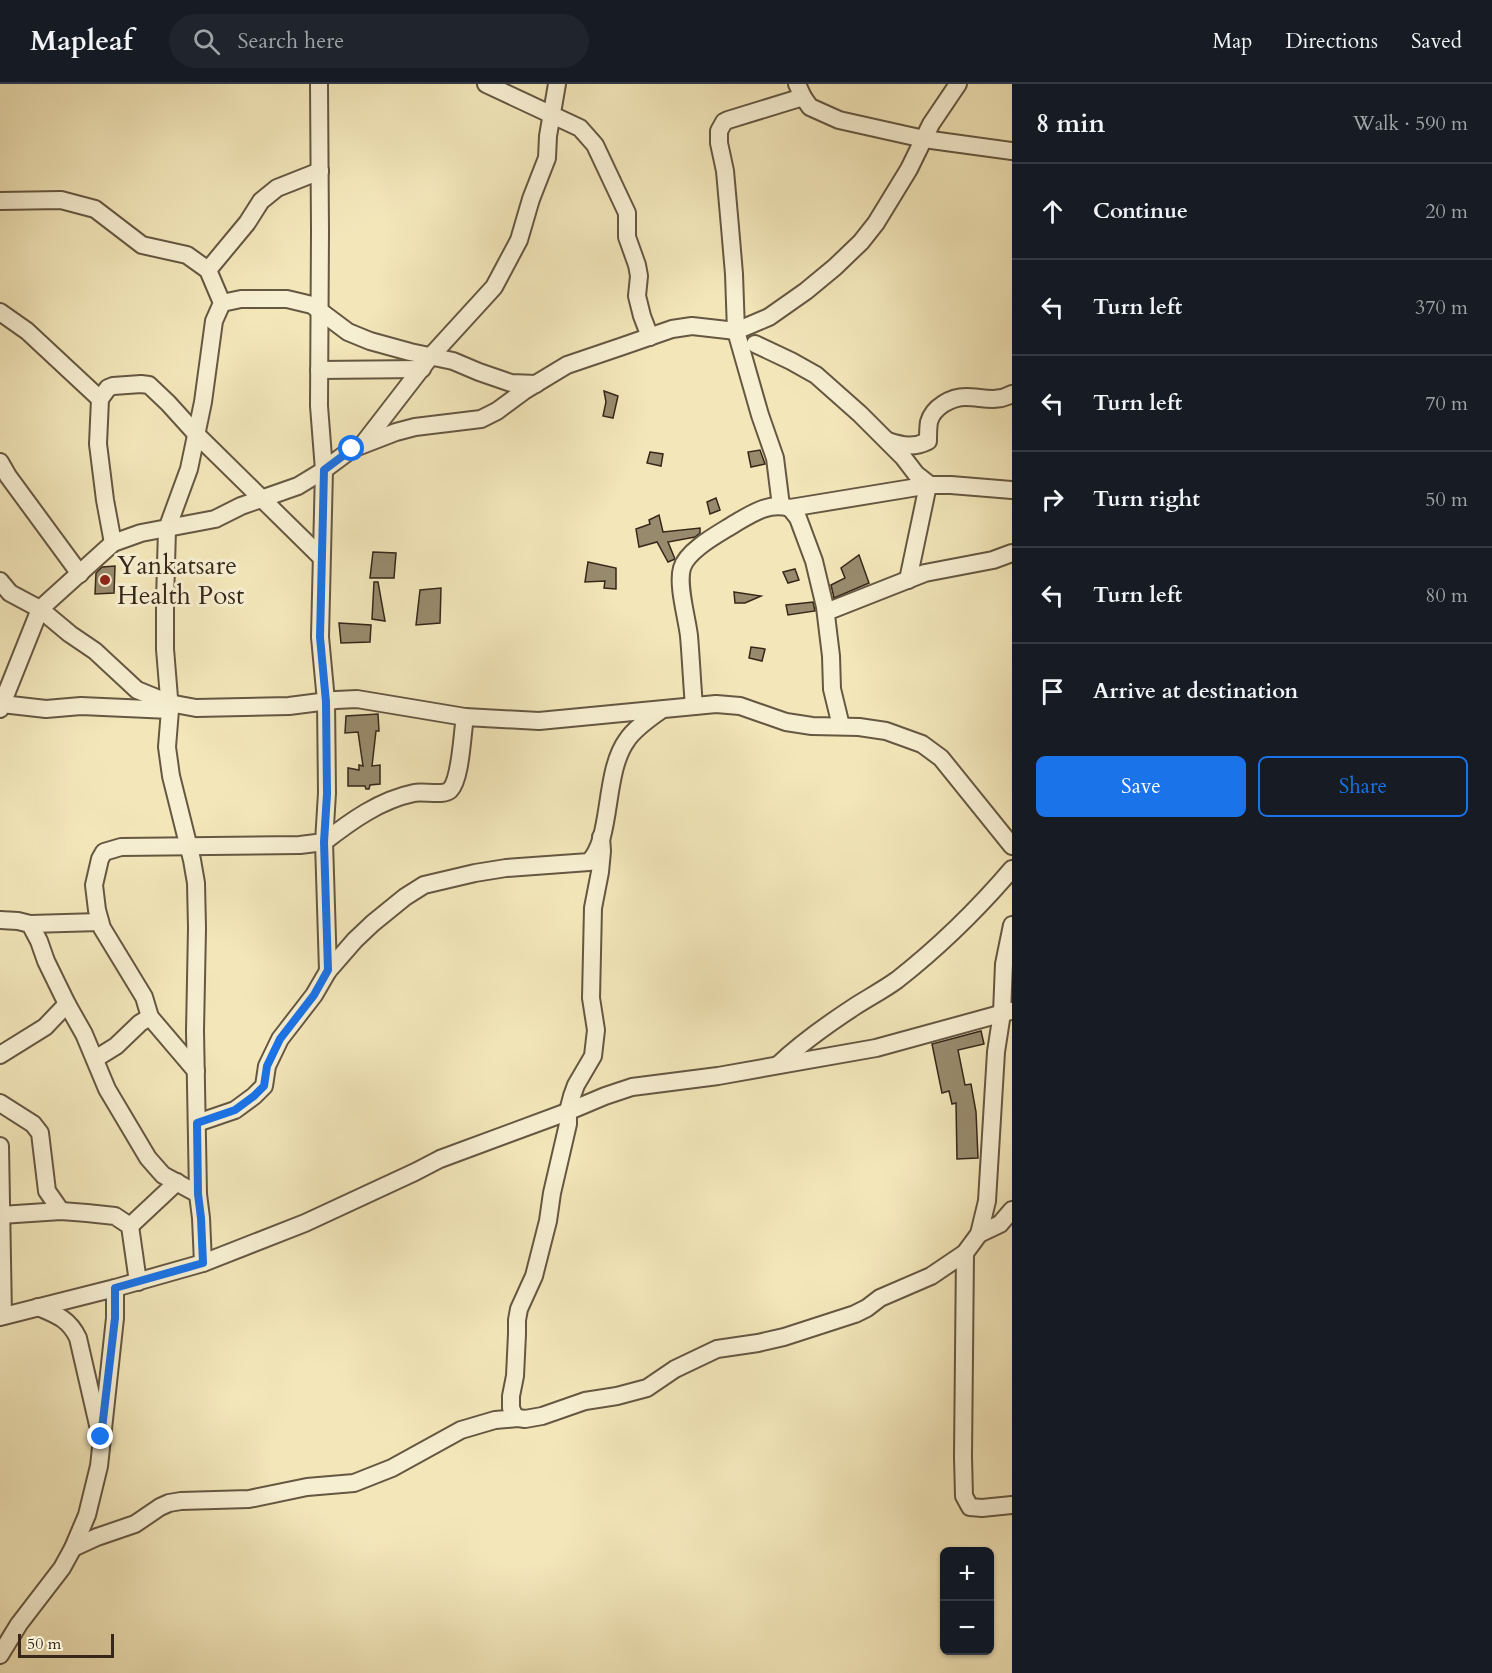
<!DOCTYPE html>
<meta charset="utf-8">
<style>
body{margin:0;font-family:Cardo,serif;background:#20242c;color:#f1f3f6}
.controls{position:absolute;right:18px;bottom:18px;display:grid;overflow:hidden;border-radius:9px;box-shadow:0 2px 4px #0004}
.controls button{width:54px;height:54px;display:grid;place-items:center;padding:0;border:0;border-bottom:2px solid #363941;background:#171b24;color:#f1f3f6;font:30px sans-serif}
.scale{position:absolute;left:18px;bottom:15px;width:96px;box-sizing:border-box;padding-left:6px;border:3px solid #36271a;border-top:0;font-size:16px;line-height:21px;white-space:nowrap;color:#36271a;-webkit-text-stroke:4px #f7efd2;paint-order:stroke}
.stop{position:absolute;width:18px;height:18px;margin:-14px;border:4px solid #1a73e8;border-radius:50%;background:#fff}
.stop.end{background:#1a73e8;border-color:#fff;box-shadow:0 2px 6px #0008}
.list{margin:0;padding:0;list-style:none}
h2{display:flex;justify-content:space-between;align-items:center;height:78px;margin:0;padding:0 24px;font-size:26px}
h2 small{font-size:20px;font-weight:400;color:#9ea1a6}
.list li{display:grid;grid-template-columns:39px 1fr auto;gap:18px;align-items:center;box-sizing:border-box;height:96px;padding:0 24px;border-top:2px solid #363941}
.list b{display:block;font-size:22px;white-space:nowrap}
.list em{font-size:20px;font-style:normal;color:#9ea1a6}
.actions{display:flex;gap:12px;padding:18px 24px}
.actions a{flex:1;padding:14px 0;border:2px solid #1a73e8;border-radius:9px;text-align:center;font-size:21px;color:#1a73e8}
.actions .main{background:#1a73e8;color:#fff}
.icon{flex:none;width:33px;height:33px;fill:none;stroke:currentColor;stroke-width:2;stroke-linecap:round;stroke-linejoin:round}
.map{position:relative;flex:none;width:1012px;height:1589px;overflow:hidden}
header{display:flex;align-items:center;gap:36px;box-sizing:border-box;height:84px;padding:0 30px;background:#171b24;border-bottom:2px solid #363941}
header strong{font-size:28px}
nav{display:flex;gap:33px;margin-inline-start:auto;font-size:21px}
.search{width:420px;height:54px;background:#20242c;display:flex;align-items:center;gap:15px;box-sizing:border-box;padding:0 21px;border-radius:33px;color:#9ea1a6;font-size:22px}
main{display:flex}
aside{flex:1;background:#171b24}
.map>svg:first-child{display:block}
</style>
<header>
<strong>Mapleaf</strong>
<div class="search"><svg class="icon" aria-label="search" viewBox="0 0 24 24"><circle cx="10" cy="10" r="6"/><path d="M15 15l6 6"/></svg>Search here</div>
<nav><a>Map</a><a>Directions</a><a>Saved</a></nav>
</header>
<main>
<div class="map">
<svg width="1012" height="1589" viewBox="0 0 1012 1589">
<rect width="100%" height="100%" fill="#f3e7ba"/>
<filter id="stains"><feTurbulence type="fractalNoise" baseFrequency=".00333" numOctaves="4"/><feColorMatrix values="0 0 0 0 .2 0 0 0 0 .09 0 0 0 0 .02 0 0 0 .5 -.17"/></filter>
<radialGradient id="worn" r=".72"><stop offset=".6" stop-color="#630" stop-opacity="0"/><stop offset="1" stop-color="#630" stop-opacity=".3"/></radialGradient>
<!-- building -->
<g fill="#988b6d" stroke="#36271a" stroke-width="1.5">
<path d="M604,307L618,312L613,334L603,332L606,318Z"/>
<path d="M760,366L765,380L751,383L748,368Z"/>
<path d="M650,368L663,370L661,382L647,379Z"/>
<path d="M716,414L720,426L710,430L707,418Z"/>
<path d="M659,431L663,448L700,444V449L695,453L668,458L675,475L668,478L657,458L639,463L636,445L650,440L649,436Z"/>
<path d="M373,468L396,469L394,494H370Z"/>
<path d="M859,471L869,499L834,514L831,501L845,494L841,484Z"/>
<path d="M588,478L616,484V505L604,504L605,497L585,498Z"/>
<path d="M115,482L114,509L95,510L96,489L102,483Z"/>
<path d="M795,485L799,496L788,499L783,488Z"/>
<path d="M374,498H378L385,537L372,535Z"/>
<path d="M441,504L440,539L416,541L420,506Z"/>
<path d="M734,508L761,512L745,519H735Z"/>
<path d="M813,518L815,527L788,531L786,521Z"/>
<path d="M339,539L371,541L370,558L341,559Z"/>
<path d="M751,563L765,565L762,577L749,574Z"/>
<path d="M378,630L379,647H376L372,682L380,681V700L370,701L369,705H366L365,702H348V684L359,686V681L363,682L358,648L345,649L346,632Z"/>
<path d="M981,947L984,960L958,966L965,1001L971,1000L976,1028L978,1074L957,1075L956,1019L952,1020L949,1007L942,1009L932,960Z"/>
</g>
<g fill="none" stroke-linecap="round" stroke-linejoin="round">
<!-- minor casing -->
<g stroke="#655742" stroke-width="20">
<g id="minor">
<path d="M486,0L580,44L595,61L627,129V153L637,181L639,192L637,212L642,232L650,253"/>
<path d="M797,0L803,13L810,23L839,36L924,55L1012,67"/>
<path d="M0,117L61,116L95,125L142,161L187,171L208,186L222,219"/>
<path d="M208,186L247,139L261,117L277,104L320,87"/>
<path d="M0,228L27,247L100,315"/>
<path d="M755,260L791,277L816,291L860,330L903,373L916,390L930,401"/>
<path d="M319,286L422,285"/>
<path d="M888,357C903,362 914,364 928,357C928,351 928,344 929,338C933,323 951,313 966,313C982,313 996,319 1012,310"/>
<path d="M363,360L431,272L494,203L519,156L531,115L547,74L548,52L557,0"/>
<path d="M0,378L8,392L80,490"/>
<path d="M781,422L775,374L760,331L736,247L734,190L730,143L725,87L719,59V47L724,38L728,36L803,13"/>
<path d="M790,424L798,434L814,477L825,523L831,572L832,605L841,642"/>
<path d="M113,459L105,416L98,360L100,315L108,304L113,302L141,300L149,301L168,319L197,351L321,473"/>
<path d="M908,496L928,401"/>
<path d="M0,497L10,509L40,525L70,550L95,567L137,606L169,619L196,624L289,622L336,616L357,615L465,633L539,637L716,620L740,622L786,638L812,642L859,643L886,647L922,660L941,674L1012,762"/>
<path d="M826,528L925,489L993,476L1012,469"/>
<path d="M2,620L46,625L81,622L170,626"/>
<path d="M694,622C692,599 691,575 689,552C687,534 677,501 682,484C687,466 720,449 734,440C753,429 768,418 790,424L930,401H951L1012,406"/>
<path d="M0,625L40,525L113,459L141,449L215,435L241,422L298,402L321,388L352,365L396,348L415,343L481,335L497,327L524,307L567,281L623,262L672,245L692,242L736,247L769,233L806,207L835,183L861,158L876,139L909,85L931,40L958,0"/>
<path d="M601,753L602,767L600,788L593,824L591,914L596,946L593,972L576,1001L572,1012L568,1027V1040L552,1109L548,1137L534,1192L519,1225L517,1236V1250L515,1292L511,1312V1324L514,1331L518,1334L525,1335L542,1332L585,1317L617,1312L647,1304L675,1285L717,1265L758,1259L784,1253L855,1230L867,1224L880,1214L931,1192L965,1169L979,1150L987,1117L996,968L1002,929L1004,880L1012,841"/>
<path d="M0,836L18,837L30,840L39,857L46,877L67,920L84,950L107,1005L148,1074L163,1091L198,1110"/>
<path d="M30,840L100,838"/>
<path d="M328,887L324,758C351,737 380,716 414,709C423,707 444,712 450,706C461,695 462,650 465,633"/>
<path d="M0,971L45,943L67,920"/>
<path d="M95,975L116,962L140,939L150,933"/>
<path d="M778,981C801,959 828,940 854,923C868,914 883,906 897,896C939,863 977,826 1012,785"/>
<path d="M196,987L150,933L144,913L102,844L97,826L94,801L100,775L104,768L121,763L300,761L324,758L327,709L326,617L320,553L324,386L319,322L320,147L319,0"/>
<path d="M0,1019L33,1040L40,1049L47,1107L61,1127"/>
<path d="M197,1039L235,1026L254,1012L264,1002L267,982L280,955L314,911L328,887L355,856L373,839L405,813L424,801L475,789L506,784L589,778C613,754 603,689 627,656C635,644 649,635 661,626"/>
<path d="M0,1062L3,1232"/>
<path d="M1,1131L61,1127L87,1129L115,1132L130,1142L138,1198"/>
<path d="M130,1142L177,1098"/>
<path d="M979,1150L1000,1140L1012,1126"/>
<path d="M965,1169L963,1373L964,1412L970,1423L982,1424L1012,1421"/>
<path d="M203,1179L201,1134L198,1110L195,947L197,844L196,799L192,776L171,692L167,663L170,626L165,565V517L167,445L189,385L203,318L214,237L222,219L241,215H287L312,221L348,248L370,257L410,268L453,277L479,288L511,299L536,300"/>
<path d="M38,1223C57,1231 69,1235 78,1254L98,1341"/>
<path d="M0,1233L115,1204L203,1179L305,1139L415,1088L440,1075L567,1028L605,1012L632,1003L718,992L876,964L1011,927"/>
<path d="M73,1464L97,1453L135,1440L160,1423L169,1419L181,1417L249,1415L307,1403L354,1399L392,1384L461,1346L495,1336L518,1334"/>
<path d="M0,1571L19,1540L62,1484L73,1464L87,1431L99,1382L115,1234V1204"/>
</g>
</g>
<!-- minor -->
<use href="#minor" stroke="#f7efd2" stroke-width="16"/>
</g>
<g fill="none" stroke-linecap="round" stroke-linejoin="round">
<!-- route -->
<path stroke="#1a73e8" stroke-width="8" d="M101,1353L115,1234V1204L203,1179L201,1134L198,1110L197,1039L235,1026L254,1012L264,1002L267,982L280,955L314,911L328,886L324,758L327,710L326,618L320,553L324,386L352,365"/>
</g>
<!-- markers -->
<circle fill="#8f2418" stroke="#f7efd2" stroke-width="2" cx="105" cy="496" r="6"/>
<g text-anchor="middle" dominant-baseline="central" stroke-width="6" stroke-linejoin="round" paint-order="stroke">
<!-- poi labels -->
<g font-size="26" fill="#36271a" stroke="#f7efd2" text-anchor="start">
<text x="117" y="481">Yankatsare<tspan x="117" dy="30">Health Post</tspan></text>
</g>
</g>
<rect width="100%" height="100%" filter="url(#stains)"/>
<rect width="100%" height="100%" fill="url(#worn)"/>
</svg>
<div class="controls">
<button>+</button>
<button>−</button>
</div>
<div class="scale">50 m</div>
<div class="stop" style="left:352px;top:365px"></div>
<div class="stop end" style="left:101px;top:1353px"></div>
</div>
<aside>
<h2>8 min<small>Walk · 590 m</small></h2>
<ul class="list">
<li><svg class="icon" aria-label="ahead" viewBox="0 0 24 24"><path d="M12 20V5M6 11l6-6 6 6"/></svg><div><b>Continue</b></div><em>20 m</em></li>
<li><svg class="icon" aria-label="left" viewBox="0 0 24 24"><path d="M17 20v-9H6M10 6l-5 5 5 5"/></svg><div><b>Turn left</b></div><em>370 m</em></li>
<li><svg class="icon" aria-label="left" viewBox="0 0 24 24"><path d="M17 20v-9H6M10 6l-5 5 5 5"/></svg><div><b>Turn left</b></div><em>70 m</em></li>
<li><svg class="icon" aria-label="right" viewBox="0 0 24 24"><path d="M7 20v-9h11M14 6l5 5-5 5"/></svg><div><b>Turn right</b></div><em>50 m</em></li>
<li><svg class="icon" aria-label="left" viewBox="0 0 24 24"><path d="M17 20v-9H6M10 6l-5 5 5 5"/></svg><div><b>Turn left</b></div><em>80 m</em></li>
<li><svg class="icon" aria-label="arrive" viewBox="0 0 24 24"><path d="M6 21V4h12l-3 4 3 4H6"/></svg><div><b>Arrive at destination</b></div></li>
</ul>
<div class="actions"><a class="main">Save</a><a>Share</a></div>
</aside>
</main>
